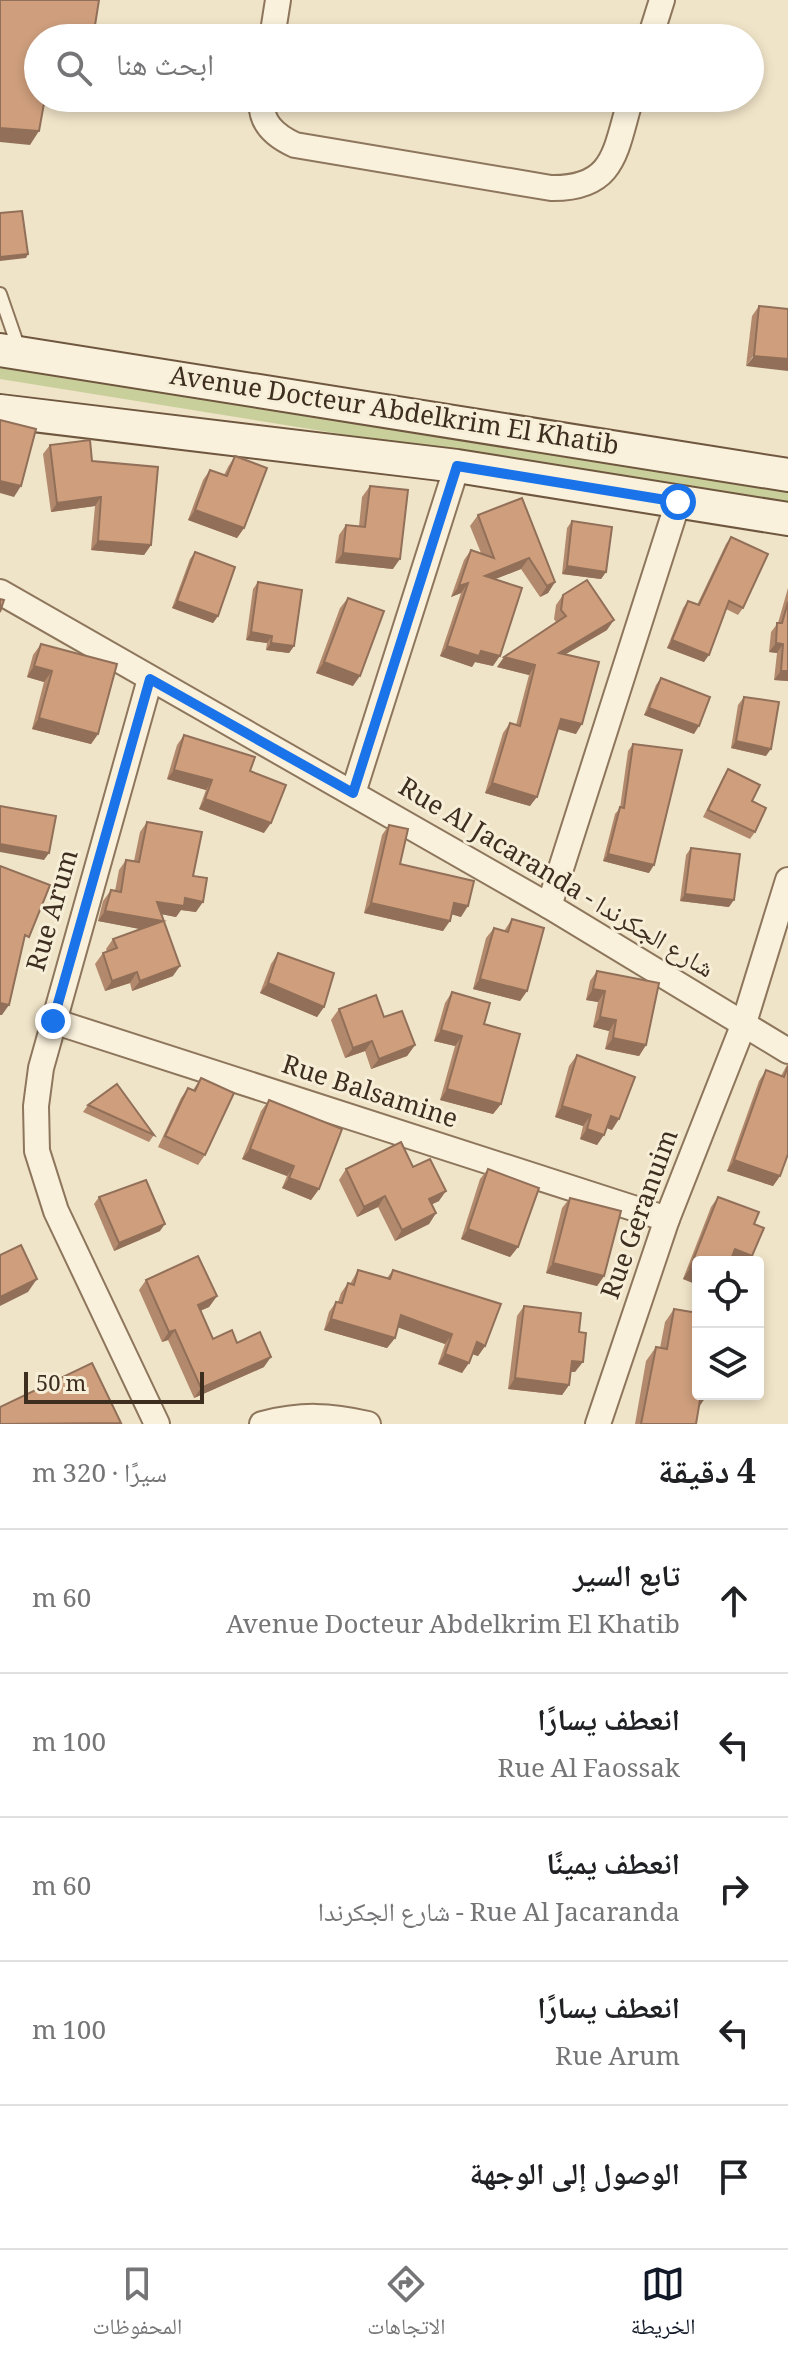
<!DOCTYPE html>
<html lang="ar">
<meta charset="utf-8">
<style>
body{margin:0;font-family:Georgia,"Noto Naskh Arabic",serif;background:#f6f6f6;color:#202124;direction:rtl}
.controls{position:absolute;right:24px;bottom:24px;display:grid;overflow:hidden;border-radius:8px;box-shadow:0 4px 12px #0003}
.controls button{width:72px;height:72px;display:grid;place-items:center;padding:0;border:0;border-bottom:2px solid #e0e0e0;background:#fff;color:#202124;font:40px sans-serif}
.scale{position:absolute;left:24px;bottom:20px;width:180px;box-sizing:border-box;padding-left:8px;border:4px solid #3d2e20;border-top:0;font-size:22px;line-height:28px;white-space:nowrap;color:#3d2e20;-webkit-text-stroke:6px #f7eed8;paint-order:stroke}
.stop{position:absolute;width:24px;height:24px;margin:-18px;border:6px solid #1a73e8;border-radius:50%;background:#fff}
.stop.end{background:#1a73e8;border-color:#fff;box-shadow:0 2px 8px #0008}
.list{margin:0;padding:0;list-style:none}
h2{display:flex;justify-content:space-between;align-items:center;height:104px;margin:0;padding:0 32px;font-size:34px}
h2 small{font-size:26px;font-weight:400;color:#757577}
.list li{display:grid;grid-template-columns:52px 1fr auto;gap:24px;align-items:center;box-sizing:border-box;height:144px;padding:0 32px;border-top:2px solid #e0e0e0}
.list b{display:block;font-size:30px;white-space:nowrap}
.list p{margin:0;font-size:26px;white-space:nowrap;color:#757577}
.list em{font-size:26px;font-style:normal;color:#757577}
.icon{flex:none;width:44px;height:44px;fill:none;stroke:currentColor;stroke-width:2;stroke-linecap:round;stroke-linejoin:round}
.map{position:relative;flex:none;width:788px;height:1424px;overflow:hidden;direction:ltr}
.search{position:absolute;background:#fff;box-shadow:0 4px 12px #0003;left:24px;right:24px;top:24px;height:88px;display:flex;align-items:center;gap:20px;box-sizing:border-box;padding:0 28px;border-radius:44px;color:#757577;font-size:30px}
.sheet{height:824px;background:#fff}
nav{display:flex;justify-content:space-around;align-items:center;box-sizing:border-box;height:112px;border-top:2px solid #e0e0e0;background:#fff;font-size:22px;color:#757577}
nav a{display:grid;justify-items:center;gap:4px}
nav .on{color:#111827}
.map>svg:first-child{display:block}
</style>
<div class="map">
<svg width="788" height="1424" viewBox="0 0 788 1424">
<rect width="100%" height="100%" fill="#f0e4c8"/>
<!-- green -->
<path fill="#c9cf9b" d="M0,364L788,490V506L0,379Z"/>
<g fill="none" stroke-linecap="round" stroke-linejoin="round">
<!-- lane casing -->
<g stroke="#8d765c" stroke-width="16">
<path id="lane" d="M0,294L20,352"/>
</g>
<!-- street casing -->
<g stroke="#8d765c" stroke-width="28">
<g id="street">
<path d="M272,38L278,0"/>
<path d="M650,38L662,0"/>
<path d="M262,98C259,122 275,136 295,145L551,188C616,189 615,150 631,98"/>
<path d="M0,592L549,906L788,1051"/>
<path d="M150,679L41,1068L36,1106L37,1151L56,1211L157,1424"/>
<path d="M353,793L457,466"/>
<path d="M549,906L678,502"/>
<path d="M53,1021L667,1219"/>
<path d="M262,1424C301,1414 330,1415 368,1424"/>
<path d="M598,1424L667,1219L743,1026L788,880"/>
</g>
</g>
<!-- secondary casing -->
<g stroke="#6f573f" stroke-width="36">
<g id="secondary">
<path d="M0,350L788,475"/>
<path d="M0,411L457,466L788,519"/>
</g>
</g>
<!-- lane -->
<use href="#lane" stroke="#faf1dc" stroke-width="12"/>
<!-- street -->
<use href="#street" stroke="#faf1dc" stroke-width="24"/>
<!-- secondary -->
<use href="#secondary" stroke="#faf1dc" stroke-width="32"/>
</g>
<!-- wall -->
<g fill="#b2896c">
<path d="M759,306L788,309L746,366L752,316Z"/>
<path d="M50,445L92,461L151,545L144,555L91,550L95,506L51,512L43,454Z"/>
<path d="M235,456L244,528L237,538L188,520L203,480L210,470L224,475L228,467Z"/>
<path d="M370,486L393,569L335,563L339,535L346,525L359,526L362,497Z"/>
<path d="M522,498L555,582L548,593L540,597L521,569L495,579L493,666L475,662L472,667L440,656L461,593L451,597L464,560L471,550L481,553L470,526L478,515Z"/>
<path d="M572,521L606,572L601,579L562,574L567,528Z"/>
<path d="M731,537L743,608L738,615L726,609L704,662L667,648L683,608L688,601L697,605L726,544Z"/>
<path d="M195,552L218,616L213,623L172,608L190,559Z"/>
<path d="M258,582L294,646L289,653L266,650L267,643L246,640L253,589Z"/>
<path d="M788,588V681L774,680L777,653L769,652L771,632L778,623Z"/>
<path d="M563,595L607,630L566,654L576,734L558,729L530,806L485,793L503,733L510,723L516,725L529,675L497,667L556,622L554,619L556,605Z"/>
<path d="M348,598L353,686L316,673L340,608Z"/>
<path d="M41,644L98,734L91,744L32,729L44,682L27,677L33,655Z"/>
<path d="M661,678L694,734L644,715L656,685Z"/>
<path d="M744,697L766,756L731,748L738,705Z"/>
<path d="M184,735L250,771L264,833L199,809L206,790L167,779L177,745Z"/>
<path d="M633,744L649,873L603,861L615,814L620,808L628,751Z"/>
<path d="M728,769L752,801L755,832L750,839L703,817L723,777Z"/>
<path d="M147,822L193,876L196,912L181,910L176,917L162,914L173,976L132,991L130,983L105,991L95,964L103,953L107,952L106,949L113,939L141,929L98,921L103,901L111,890L115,891L119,870L126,860L134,861L140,832Z"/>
<path d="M389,825L400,864L461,917L452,914L443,931L364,913L382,835Z"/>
<path d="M691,848L729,907L680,901L686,855Z"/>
<path d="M512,919L527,991L520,1001L473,989L486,938L494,928L504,931Z"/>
<path d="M278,953L324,1007L317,1017L260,993L271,964Z"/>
<path d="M597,971L646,1045L639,1056L605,1049L609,1031L593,1027L598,1002L586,1000L590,981Z"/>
<path d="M452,992L484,1024L501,1104L493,1114L440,1100L455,1046L434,1041L445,1003Z"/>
<path d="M339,1009L384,1017L415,1045L407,1056L371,1069L365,1051L345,1058L331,1020Z"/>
<path d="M577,1055L612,1130L607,1128L597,1145L580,1139L583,1126L555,1117L569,1066Z"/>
<path d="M788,1063V1154L780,1176L773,1186L727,1171L759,1081L766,1070L781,1076Z"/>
<path d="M201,1078L205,1155L198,1165L158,1147L181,1098L188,1088L193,1090Z"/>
<path d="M269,1100L319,1189L311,1200L282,1188L287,1176L242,1159L261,1111Z"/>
<path d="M88,1105L154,1135L149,1142L83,1112Z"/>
<path d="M413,1167L439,1201L432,1204L436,1213L429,1224L395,1241L378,1207L357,1217L339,1180L346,1169Z"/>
<path d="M488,1169L518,1247L510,1257L461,1239L480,1179Z"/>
<path d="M99,1197L160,1231L114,1251L94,1204Z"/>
<path d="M718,1197L754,1224L752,1256L748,1262L730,1261L698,1262V1285L683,1279L711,1207Z"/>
<path d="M570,1198L604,1276L597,1286L546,1273L562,1208Z"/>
<path d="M358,1270L387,1278L393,1270L485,1346L478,1356L472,1354L462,1373L438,1364L445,1344L398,1327L395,1338L387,1348L324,1330L329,1312L336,1302H338L341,1293L348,1283L350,1284Z"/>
<path d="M146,1280L217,1296L209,1307L200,1311L213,1339L237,1343L264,1367L194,1398L168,1340L162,1342L139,1290Z"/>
<path d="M524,1306L579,1332L575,1372H571L569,1385L562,1395L508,1389L517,1316Z"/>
<path d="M674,1309L699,1407L696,1424H635L646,1361L656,1347L660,1348L665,1322Z"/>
</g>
<!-- shaded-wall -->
<g fill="#916f58">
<path d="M0,128L39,131L30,145L0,142Z"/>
<path d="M28,254L26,258L0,261V257Z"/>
<path d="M754,356L788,359V371L746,366Z"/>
<path d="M0,481L21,486L14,497L0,493Z"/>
<path d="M101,497L95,506L51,512L57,503Z"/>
<path d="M195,510L244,528L237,538L188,520Z"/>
<path d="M98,541L151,545L144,555L91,550Z"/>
<path d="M343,553L400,559L393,569L335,563Z"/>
<path d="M529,558L521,569L478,586L485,576Z"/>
<path d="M567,566L606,572L601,579L562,574Z"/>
<path d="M555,582L548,593L540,597L547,586Z"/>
<path d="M468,583L461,593L451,597L459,586Z"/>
<path d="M177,601L218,616L213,623L172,608Z"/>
<path d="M614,620L607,630L552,662L559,653Z"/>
<path d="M251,632L272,636L267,643L246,640Z"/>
<path d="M672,640L709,655L704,662L667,648Z"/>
<path d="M271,643L294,646L289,653L266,650Z"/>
<path d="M776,643L783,644L777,653L769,652Z"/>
<path d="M447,646L481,651L500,656L493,666L475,662L472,667L440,656Z"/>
<path d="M504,657L535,665L529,675L497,667Z"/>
<path d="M324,662L360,676L353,686L316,673Z"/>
<path d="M34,666L52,671L44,682L27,677Z"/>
<path d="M781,671H788V681L774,680Z"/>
<path d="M649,708L699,726L694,734L644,715Z"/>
<path d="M39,718L98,734L91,744L32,729Z"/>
<path d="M561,719L582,724L576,734L554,728Z"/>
<path d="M736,741L771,749L766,756L731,748Z"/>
<path d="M174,770L212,780L206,790L167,779Z"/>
<path d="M492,783L537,797L530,806L485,793Z"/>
<path d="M205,799L271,823L264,833L199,809Z"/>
<path d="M0,844L49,853L44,860L0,852Z"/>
<path d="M608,854L654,865L649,873L603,861Z"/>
<path d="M685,894L734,900L729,907L680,901Z"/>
<path d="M185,898L203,902L196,912L181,910L176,917L150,912L157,902Z"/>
<path d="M371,903L450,921L443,931L364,913Z"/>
<path d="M454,903L468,906L461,917L447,913Z"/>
<path d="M105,911L163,921L155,932L98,921Z"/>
<path d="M180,966L173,976L132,991L140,981Z"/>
<path d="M137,972L130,983L105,991L112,981Z"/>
<path d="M480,979L527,991L520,1001L473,989Z"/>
<path d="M268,983L324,1007L317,1017L260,993Z"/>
<path d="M593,989L605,991L598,1002L586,1000Z"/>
<path d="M0,1003L9,1005L2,1015H0Z"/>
<path d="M600,1017L616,1020L609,1031L593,1027Z"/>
<path d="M441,1030L462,1036L455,1046L434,1041Z"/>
<path d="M613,1038L646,1045L639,1056L605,1049Z"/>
<path d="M372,1041L365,1051L345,1058L353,1048Z"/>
<path d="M415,1045L407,1056L371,1069L379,1059Z"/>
<path d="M447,1089L501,1104L493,1114L440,1100Z"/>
<path d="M562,1106L591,1115L583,1126L555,1117Z"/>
<path d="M611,1116L619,1119L612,1130L604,1127Z"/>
<path d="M587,1129L604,1135L597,1145L580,1139Z"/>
<path d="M250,1149L294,1166L287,1176L242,1159Z"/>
<path d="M734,1160L780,1176L773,1186L727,1171Z"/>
<path d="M289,1178L319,1189L311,1200L282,1188Z"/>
<path d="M446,1191L439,1201L422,1209L429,1199Z"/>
<path d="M385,1196L378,1207L357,1217L364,1207Z"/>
<path d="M436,1213L429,1224L395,1241L402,1230Z"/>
<path d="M165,1224L160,1231L114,1251L119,1243Z"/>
<path d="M468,1229L518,1247L510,1257L461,1239Z"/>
<path d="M735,1249L752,1256L748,1262H733L727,1260Z"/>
<path d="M553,1263L604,1276L597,1286L546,1273Z"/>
<path d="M690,1268L698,1271V1285L683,1279Z"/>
<path d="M37,1279L28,1292L0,1306V1297Z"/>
<path d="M217,1296L209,1307L190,1315L198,1305Z"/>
<path d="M401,1315L452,1334L445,1344L394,1326Z"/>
<path d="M331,1319L395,1338L387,1348L324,1330Z"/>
<path d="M175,1330L168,1340L162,1342L169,1332Z"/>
<path d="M477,1342L485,1346L478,1356L469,1353Z"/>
<path d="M445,1354L469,1363L462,1373L438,1364Z"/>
<path d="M271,1357L264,1367L194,1398L201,1388Z"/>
<path d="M572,1361L583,1362L575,1372L565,1371Z"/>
<path d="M515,1378L569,1385L562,1395L508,1389Z"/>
<path d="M700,1394H708L699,1407Z"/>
</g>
<!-- building -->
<g fill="#cf9f7d" stroke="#916f58" stroke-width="2">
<path d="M0,0H99L93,38H38V98H45L39,131L0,128Z"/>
<path d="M22,211L28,254L0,257V213Z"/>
<path d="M759,306L788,309V359L754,356Z"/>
<path d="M0,420L36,429L21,486L0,481Z"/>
<path d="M90,440L92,461L158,467L151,545L98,541L101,497L57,503L50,445Z"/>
<path d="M235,456L267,468L244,528L195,510L210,470L227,476Z"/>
<path d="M370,486L408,490L400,559L343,553L346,525L365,527Z"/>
<path d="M522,498L555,582L547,586L529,558L485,576L522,588L500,656L481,651L479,656L447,646L468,583L459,586L471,550L494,558L478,515Z"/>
<path d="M572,521L612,527L606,572L567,566Z"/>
<path d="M731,537L768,554L743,608L729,601L709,655L672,640L688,601L699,605Z"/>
<path d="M195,552L235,567L218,616L177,601Z"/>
<path d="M587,580L614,620L559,653L599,662L582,724L561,719L537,797L492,783L510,723L520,726L535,665L504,657L566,616L561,610L563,595Z"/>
<path d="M258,582L302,590L294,646L271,643L272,636L251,632Z"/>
<path d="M348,598L384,611L360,676L324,662Z"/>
<path d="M0,599L4,600L0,612Z"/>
<path d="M788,602V671H781L783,644L776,643L777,623H782Z"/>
<path d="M41,644L117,664L98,734L39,718L52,671L34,666Z"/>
<path d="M661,678L710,697L699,726L649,708Z"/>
<path d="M744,697L779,702L771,749L736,741Z"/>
<path d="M184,735L255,757L250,771L286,785L271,823L205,799L212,780L174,770Z"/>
<path d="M633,744L682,750L654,865L608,854L620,807L624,808Z"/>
<path d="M728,769L760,785L752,801L766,808L755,832L708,810Z"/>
<path d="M0,806L56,816L49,853L0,844Z"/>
<path d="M147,822L202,832L193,876L207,878L203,902L185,898L184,906L157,902L180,966L140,981L137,972L112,981L103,953L117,948L113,939L163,921L105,911L111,890L121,892L126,860L139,862Z"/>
<path d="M389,825L408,829L400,864L474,881L468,906L454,903L450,921L371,903Z"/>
<path d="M691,848L740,854L734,900L685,894Z"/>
<path d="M0,866L50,885L29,937L25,935L9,1005L0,1003Z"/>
<path d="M512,919L544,928L527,991L480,979L494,928L508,932Z"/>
<path d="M278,953L334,973L324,1007L268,983Z"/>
<path d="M597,971L659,983L646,1045L613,1038L616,1020L600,1017L605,991L593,989Z"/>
<path d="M452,992L490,1003L484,1024L520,1034L501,1104L447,1089L462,1036L441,1030Z"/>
<path d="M376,995L384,1017L402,1011L415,1045L379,1059L372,1041L353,1048L339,1009Z"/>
<path d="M577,1055L635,1077L619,1119L611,1116L604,1135L587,1129L591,1115L562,1106Z"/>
<path d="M788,1066V1154L780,1176L734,1160L766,1070L784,1077Z"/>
<path d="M201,1078L234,1093L205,1155L165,1136L188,1088L195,1091Z"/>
<path d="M117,1084L154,1135L88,1105Z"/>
<path d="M269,1100L342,1129L319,1189L289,1178L294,1166L250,1149Z"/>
<path d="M401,1142L413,1167L430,1159L446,1191L429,1199L436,1213L402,1230L385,1196L364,1207L346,1169Z"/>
<path d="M488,1169L539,1188L518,1247L468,1229Z"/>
<path d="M146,1180L165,1224L119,1243L99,1197Z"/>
<path d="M718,1197L759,1212L754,1224L764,1228L752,1256L735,1249L730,1262H698V1271L690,1268Z"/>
<path d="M570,1198L621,1211L604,1276L553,1263Z"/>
<path d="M21,1245L37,1279L0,1297V1255Z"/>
<path d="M198,1256L217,1296L198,1305L213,1339L232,1330L237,1343L260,1332L271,1357L201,1388L175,1330L169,1332L146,1280Z"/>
<path d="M358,1270L390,1279L393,1270L501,1304L485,1346L477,1342L469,1363L445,1354L452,1334L401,1315L395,1338L331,1319L336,1302L342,1303L348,1283L354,1285Z"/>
<path d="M524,1306L581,1313L579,1332L586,1333L583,1362L572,1361L569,1385L515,1378Z"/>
<path d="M674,1309L698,1313V1394H701L696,1424H641L656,1347L667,1349Z"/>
<path d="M92,1363L121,1423L0,1424V1407Z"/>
</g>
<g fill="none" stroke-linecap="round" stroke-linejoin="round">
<!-- route -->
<path stroke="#1a73e8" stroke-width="10" d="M53,1021L150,679L353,793L457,466L678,502"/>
</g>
<g text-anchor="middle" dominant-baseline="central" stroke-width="6" stroke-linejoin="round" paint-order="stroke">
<!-- street labels -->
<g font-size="26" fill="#3d2e20" stroke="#f7eed8">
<text transform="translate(394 413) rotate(9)">Avenue Docteur Abdelkrim El Khatib</text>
<text transform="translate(555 880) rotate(31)">Rue Al Jacaranda - شارع الجكرندا</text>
<text transform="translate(55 911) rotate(-74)">Rue Arum</text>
<text transform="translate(369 1094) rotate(18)">Rue Balsamine</text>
<text transform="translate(642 1215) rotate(-70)">Rue Geranuim</text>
</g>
</g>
</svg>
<div class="controls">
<button><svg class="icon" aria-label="locate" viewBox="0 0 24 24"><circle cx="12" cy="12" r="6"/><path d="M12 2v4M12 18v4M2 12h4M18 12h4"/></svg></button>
<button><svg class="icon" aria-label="layers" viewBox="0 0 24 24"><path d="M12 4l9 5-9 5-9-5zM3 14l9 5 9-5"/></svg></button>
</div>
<div class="scale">50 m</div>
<div class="stop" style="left:678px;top:502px"></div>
<div class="stop end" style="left:53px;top:1021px"></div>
<div class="search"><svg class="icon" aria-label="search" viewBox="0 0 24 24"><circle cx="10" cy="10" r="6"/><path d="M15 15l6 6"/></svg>ابحث هنا</div>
</div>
<section class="sheet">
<h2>4 دقيقة<small>سيرًا · 320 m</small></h2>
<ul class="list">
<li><svg class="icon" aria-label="ahead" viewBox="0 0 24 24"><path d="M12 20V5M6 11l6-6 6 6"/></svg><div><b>تابع السير</b><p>Avenue Docteur Abdelkrim El Khatib</p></div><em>60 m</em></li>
<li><svg class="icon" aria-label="left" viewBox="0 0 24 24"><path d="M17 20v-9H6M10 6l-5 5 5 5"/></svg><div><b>انعطف يسارًا</b><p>Rue Al Faossak</p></div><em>100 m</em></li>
<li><svg class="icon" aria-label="right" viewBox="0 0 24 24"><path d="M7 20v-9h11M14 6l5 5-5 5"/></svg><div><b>انعطف يمينًا</b><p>Rue Al Jacaranda - شارع الجكرندا</p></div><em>60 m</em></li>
<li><svg class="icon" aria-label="left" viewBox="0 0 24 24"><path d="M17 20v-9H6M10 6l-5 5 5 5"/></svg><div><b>انعطف يسارًا</b><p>Rue Arum</p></div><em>100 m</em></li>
<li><svg class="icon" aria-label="arrive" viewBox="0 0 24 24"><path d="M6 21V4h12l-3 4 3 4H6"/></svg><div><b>الوصول إلى الوجهة</b></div></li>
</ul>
</section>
<nav>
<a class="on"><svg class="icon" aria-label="map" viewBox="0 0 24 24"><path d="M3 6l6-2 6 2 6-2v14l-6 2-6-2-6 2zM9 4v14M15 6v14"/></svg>الخريطة</a>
<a><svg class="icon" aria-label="directions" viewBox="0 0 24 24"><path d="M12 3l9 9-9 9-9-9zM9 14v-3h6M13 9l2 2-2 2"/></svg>الاتجاهات</a>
<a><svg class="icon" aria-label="saved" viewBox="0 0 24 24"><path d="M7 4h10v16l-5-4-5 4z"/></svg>المحفوظات</a>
</nav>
